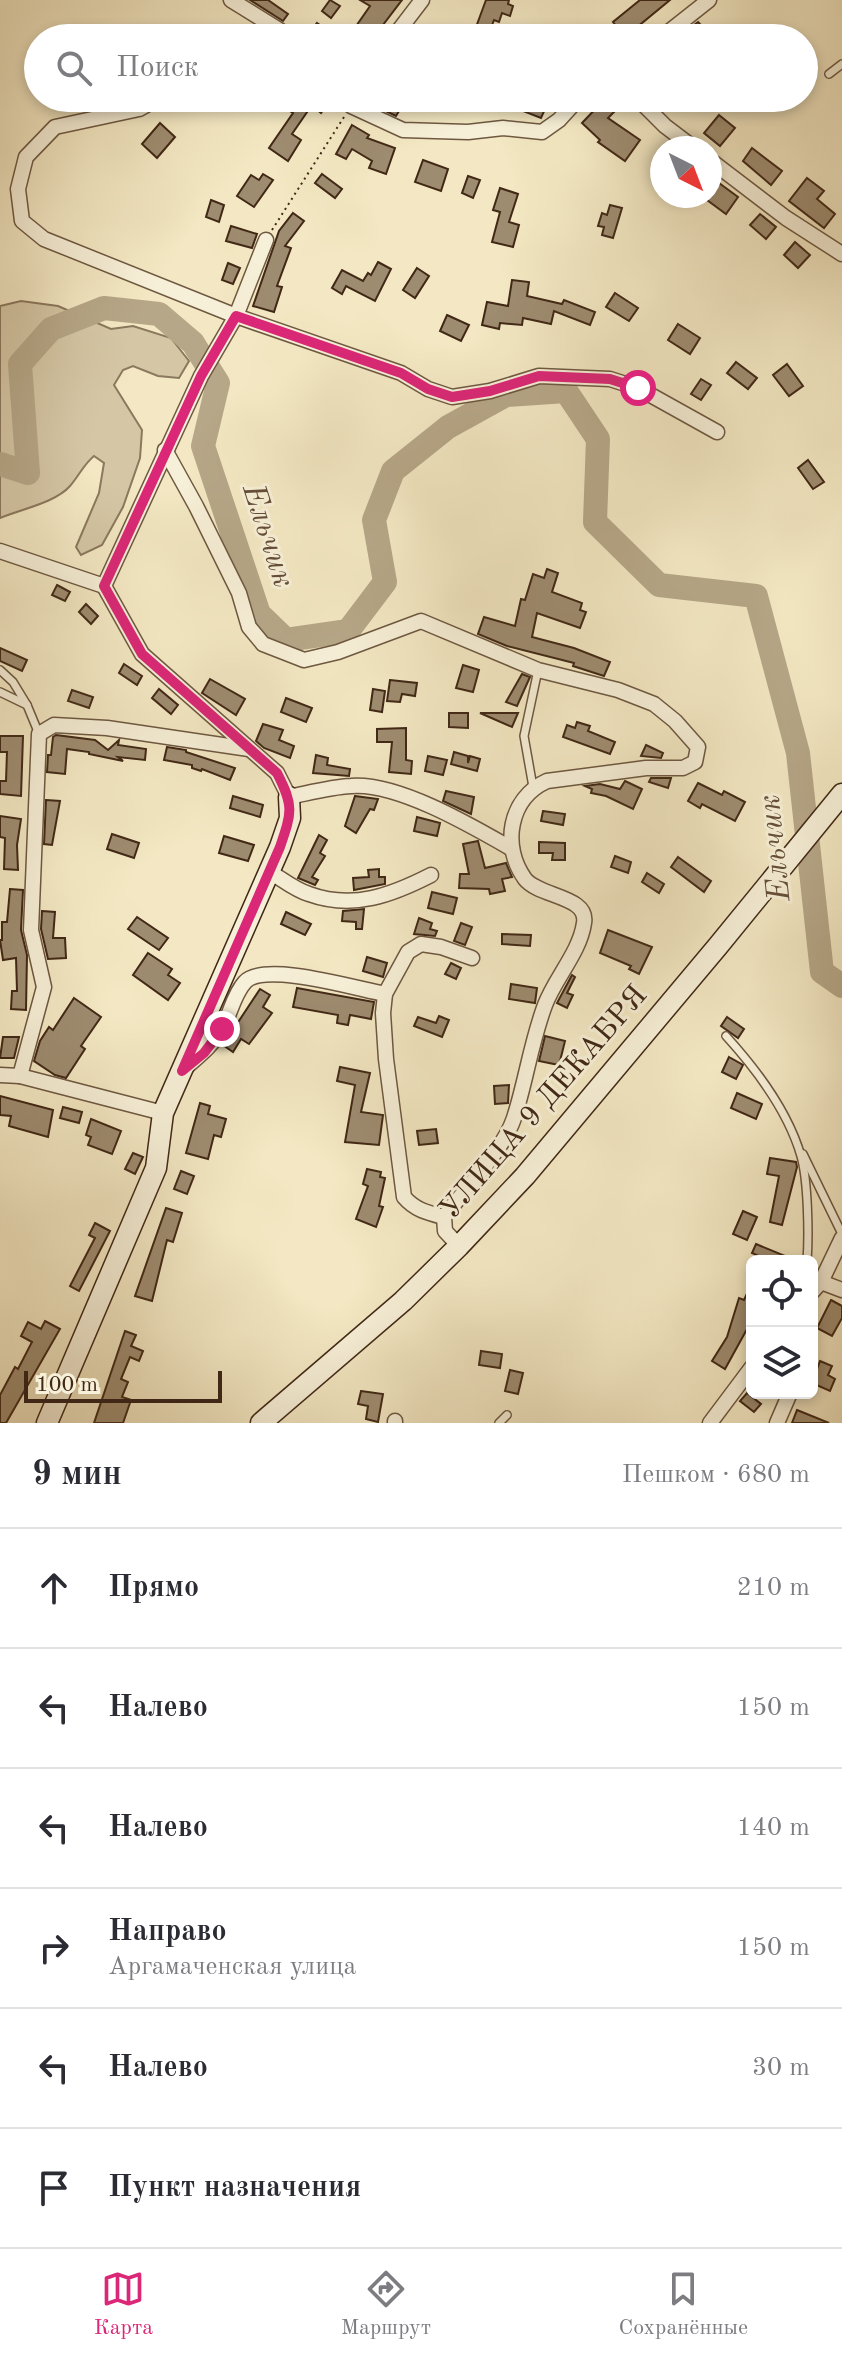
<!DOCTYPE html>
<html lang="ru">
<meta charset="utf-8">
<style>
body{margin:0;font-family:"Old Standard TT",serif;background:#f7f7f7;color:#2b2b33}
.controls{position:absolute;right:24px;bottom:24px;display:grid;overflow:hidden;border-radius:12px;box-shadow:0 4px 12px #0003}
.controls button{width:72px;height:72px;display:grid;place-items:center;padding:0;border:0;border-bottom:2px solid #e1e1e2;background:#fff;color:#2b2b33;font:40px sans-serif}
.compass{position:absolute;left:650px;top:136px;width:72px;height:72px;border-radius:50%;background:#fff;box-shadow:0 4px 12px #0003;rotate:138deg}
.scale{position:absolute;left:24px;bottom:20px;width:198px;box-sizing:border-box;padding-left:8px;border:4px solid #412816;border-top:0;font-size:22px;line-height:28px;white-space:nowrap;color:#412816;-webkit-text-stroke:6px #f7f0d8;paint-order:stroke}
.stop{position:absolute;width:24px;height:24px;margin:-18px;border:6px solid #db2777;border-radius:50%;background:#fff}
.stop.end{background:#db2777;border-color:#fff;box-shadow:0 2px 8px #0008}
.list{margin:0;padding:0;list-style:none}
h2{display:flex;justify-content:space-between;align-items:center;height:104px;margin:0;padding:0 32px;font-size:34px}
h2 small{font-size:26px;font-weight:400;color:#7c7c81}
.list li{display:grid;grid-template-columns:52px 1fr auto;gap:24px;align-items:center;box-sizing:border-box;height:120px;padding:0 32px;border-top:2px solid #e1e1e2}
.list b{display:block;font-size:30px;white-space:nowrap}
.list p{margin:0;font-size:26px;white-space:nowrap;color:#7c7c81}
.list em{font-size:26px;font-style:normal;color:#7c7c81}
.icon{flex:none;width:44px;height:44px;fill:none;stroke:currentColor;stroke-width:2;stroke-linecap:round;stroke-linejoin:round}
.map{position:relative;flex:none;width:842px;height:1423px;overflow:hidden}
.search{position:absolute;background:#fff;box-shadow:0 4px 12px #0003;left:24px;right:24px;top:24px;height:88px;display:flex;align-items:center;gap:20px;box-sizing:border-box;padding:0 28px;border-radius:44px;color:#7c7c81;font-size:30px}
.sheet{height:824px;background:#fff}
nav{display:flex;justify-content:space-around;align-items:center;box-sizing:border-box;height:112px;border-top:2px solid #e1e1e2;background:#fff;font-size:22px;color:#7c7c81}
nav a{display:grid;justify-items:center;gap:4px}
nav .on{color:#db2777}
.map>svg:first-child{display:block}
</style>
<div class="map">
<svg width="842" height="1423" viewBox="0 0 842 1423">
<rect width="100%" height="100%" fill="#f3e8c3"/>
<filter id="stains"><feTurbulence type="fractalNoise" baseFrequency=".0025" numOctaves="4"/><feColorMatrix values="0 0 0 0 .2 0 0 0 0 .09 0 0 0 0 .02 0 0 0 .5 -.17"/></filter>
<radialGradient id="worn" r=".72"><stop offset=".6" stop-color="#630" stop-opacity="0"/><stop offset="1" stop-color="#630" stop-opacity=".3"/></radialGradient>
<!-- green -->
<path fill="#d5c7a6" stroke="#8b785e" stroke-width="2" d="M21,301L58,306L111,329L133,326L171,338L189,361L179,378L158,376L133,366L123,370L114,385L142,430L140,458L123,507L102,545L81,555L76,547L99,493L104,463L94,456C83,465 79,476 70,486C55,503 21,509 0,518V306Z"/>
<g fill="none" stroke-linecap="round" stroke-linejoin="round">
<!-- river -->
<path stroke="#b6a788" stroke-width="24" d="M0,464L28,473L20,364L51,329L104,308L159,314L193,343L218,383L203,446L259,614L286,640L348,631L385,582L374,520L393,471L448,427L506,395L566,391L598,439L595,522L659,585L756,596L798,753L822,972L842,986"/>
</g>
<!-- building -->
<g fill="#9e8c70" stroke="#412816" stroke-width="2">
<path d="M250,0H268L288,14L283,21Z"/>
<path d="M330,0L340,6L331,18L322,11Z"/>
<path d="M360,0H402L373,38H361L352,32L370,6Z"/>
<path d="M486,0H509L508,4L513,6L510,16L502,13L499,22L494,20L487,38H472Z"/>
<path d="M640,0H670L625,37L613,22Z"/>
<path d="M698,22L713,38H677Z"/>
<path d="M317,23L330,32L325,38H306Z"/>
<path d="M297,98H332L321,113L312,105L292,134L301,140L288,161L269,148L293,113L288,110Z"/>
<path d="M381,98H407L396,116L375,106Z"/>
<path d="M528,98H550L541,118L523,111Z"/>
<path d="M603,101L614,112L608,118L640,140L625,161L598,142L600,140L582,123Z"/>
<path d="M719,115L735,128L720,146L704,133Z"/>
<path d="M160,123L175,137L157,158L142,144Z"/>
<path d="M352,125L369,135L367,138L395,148L386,174L369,168L372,161L352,149L346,159L336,154Z"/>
<path d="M752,148L782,171L771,185L743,161Z"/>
<path d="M423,160L448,169L441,191L415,182Z"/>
<path d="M263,174L273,180L254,207L237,196L251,175L259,180Z"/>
<path d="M322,174L342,189L335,198L315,183Z"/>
<path d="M468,176L480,180L473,198L462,193Z"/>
<path d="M807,178L824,191L817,199L835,214L824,228L789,201Z"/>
<path d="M719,183L738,197L726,214L707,200Z"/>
<path d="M500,188L518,194L509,222L519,225L513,247L492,242L500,212L493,210Z"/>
<path d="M211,200L224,205L219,222L206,217Z"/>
<path d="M610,205L622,208L613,238L602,235L604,227L598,226L602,213L607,215Z"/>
<path d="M293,213L304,221L285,246L291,248L277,286L282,287L274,312L253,306L279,231Z"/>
<path d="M760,214L776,227L766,239L750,225Z"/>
<path d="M231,226L257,234L252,248L226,241Z"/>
<path d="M795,242L810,255L798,268L784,255Z"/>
<path d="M378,262L391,269L375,301L346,286L342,294L332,288L342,270L363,281L368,273L371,275Z"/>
<path d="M228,263L240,268L233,284L222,280Z"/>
<path d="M417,268L429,276L415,298L403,290Z"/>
<path d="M512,280L529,282L527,296L562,304L564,300L595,312L590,325L554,311L551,324L523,318L522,325L500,323L499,329L482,325L487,302L508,306Z"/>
<path d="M615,293L638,308L629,321L606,307Z"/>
<path d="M447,315L469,325L461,341L440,331Z"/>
<path d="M678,324L700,338L690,354L668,340Z"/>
<path d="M736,362L757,378L748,389L727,373Z"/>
<path d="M787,364L803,386L789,396L773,375Z"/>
<path d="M701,379L711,385L701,400L691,394Z"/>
<path d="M808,460L824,482L813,489L798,468Z"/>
<path d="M547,569L558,573L552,592L582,603L580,610L586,612L580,628L537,613L532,637L574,648L610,662L604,676L573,666L574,663L507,646L478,634L484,617L515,626L521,599L525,600L533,574L544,578Z"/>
<path d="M57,585L70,592L65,601L52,595Z"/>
<path d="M86,604L98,616L91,624L79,612Z"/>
<path d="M0,648L27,660L22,671L0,661Z"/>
<path d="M124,664L142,676L137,685L119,673Z"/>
<path d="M463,665L479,670L473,692L456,688Z"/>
<path d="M522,674L530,677L517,706L506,702Z"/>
<path d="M210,679L245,699L236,715L202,693Z"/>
<path d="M390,680L417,683L415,696L402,694L400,702L387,701Z"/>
<path d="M159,689L178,705L171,714L152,698Z"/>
<path d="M373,689L385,691L382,712L370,710Z"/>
<path d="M72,690L93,697L89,708L68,701Z"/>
<path d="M286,698L312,708L306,722L281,712Z"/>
<path d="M449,713H468V728L449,727Z"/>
<path d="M480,713H518L512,727Z"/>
<path d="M577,722L590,726L588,731L615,742L610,754L563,737L567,725L575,728Z"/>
<path d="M263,724L283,730L279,740L294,746L290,758L264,748L256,741Z"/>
<path d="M406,728V760L412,761L411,774L389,772L392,742H377V729Z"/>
<path d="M56,735L95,740L108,750L119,740L118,745L146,749L145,760L118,757L123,761L89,754V752L67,749L65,774L47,772L48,755H51L53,737Z"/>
<path d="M0,736H23L21,796L0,794V781H6L7,752H0Z"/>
<path d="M646,745L663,753L661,758L641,756Z"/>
<path d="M167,747L186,750V752L235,768L230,780L202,769L201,771L192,768V765L164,760Z"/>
<path d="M454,752L468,756V763L470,756L480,759L477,771L451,764Z"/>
<path d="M316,755L328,758L327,765L350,769L349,776L313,773Z"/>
<path d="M428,756L447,760L443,775L425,771Z"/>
<path d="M651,778H671L668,788L649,782Z"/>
<path d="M625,781L642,789L633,809L606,796L591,793L592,789L585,786L600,784L620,789Z"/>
<path d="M698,783L722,795L724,791L745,802L735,821L702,804L700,808L688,801Z"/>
<path d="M446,791L474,797L471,814L443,801Z"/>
<path d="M233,796L263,805L260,817L230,808Z"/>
<path d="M355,796L378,799L374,810L370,809L356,833L345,826Z"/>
<path d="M46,800L60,801L52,845L44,844Z"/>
<path d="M543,811L565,814L563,825L541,821Z"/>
<path d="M0,816L21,819L17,845L18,870L4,869L5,838L0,837Z"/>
<path d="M417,817L440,823L437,836L414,831Z"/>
<path d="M112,834L139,843L134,858L107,849Z"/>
<path d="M319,835L327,840L320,853L325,856L312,877L318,880L315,885L298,878Z"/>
<path d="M224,836L254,845L248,861L219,853Z"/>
<path d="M478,841L485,868L506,863L512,877L502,879L505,891L490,894L489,889L459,888L460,874H469L463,844Z"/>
<path d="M539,842L565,843V860H552L553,853H539Z"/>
<path d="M615,856L631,862L628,873L611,867Z"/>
<path d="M678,857L711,881L704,892L671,867Z"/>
<path d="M379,869V877H385V884L354,890L353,878L369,877L368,870Z"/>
<path d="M647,873L664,884L659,893L642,882Z"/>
<path d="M10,889L23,890L21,930L27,955L26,1010L11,1009L12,991H17L16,958L3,960L0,940H2V922H7Z"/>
<path d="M432,892L457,898L453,914L428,908Z"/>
<path d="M364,909L362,929H356V922L342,921L343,911Z"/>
<path d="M42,911L55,912L53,938H65L66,958L48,959L41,929Z"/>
<path d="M286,912L311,924L305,935L281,924Z"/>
<path d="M137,917L168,938L159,950L128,929Z"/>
<path d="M419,918L432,923L430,929L437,931L435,936L414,934Z"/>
<path d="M461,923L472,927L465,945L454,941Z"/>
<path d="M608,930L652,947L639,974L629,969L631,966L600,953Z"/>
<path d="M502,934L531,935L530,946L502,944Z"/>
<path d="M148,953L172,969L168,975L180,983L168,1000L133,975Z"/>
<path d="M367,957L387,963L383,977L363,971Z"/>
<path d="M451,963L461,968L456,979L445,974Z"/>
<path d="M572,975L575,977L567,993L573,995L567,1008L557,1003Z"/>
<path d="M511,984L537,988L535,1003L509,999Z"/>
<path d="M297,988L374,1002L371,1019L350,1015L348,1025L337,1023L338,1015L293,1007Z"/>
<path d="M260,989L270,995L263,1007L272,1013L249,1044L241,1039L233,1052L223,1045Z"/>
<path d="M74,998L101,1017L81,1046L85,1049L66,1078L55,1075L34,1061L40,1041L49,1027L53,1030Z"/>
<path d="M439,1016L449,1020L442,1037L414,1026L418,1017L436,1023Z"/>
<path d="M727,1017L744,1029L738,1038L721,1026Z"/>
<path d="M545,1036L565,1041L559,1065L539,1061Z"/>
<path d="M3,1037H19L14,1058H0Z"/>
<path d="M729,1057L743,1065L736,1079L722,1072Z"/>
<path d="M340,1067L370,1073L361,1112L383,1115L379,1145L345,1142L355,1085L337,1081Z"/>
<path d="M509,1085L508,1103L495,1104L494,1086Z"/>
<path d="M737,1093L762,1104L756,1119L731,1108Z"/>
<path d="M0,1096L53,1110L48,1137L9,1126L11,1116L0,1115Z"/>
<path d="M200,1103L210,1106L208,1114L226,1119L221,1137L214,1135L208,1159L186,1153Z"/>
<path d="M63,1107L82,1112L79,1123L60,1118Z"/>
<path d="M91,1119L121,1131L112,1154L88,1145L91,1137L86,1135Z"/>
<path d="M436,1129L438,1143L419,1145L417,1131Z"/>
<path d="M133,1153L143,1157L135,1174L125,1169Z"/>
<path d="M770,1158L796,1162L797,1167L782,1225L770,1222L779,1176L767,1174Z"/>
<path d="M367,1169L381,1172L380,1177L385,1178L379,1206L383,1207L376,1227L356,1219L368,1186L363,1184Z"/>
<path d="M181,1171L194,1176L187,1194L174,1189Z"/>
<path d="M166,1208L182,1213L173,1242L167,1240L152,1301L135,1296Z"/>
<path d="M743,1211L757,1217L747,1240L733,1234Z"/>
<path d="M95,1223L110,1231L79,1291L70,1286L95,1238L89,1235Z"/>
<path d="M756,1244L797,1261H759L761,1257L752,1253Z"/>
<path d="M752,1283V1320L725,1369L712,1361L727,1337L739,1298L744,1300Z"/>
<path d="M831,1300L842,1306V1318L832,1336L817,1328Z"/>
<path d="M45,1321L60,1329L6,1423H0V1395L15,1367L18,1369L32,1342L21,1336L28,1322L41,1329Z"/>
<path d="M125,1331L136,1335L131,1346L143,1351L139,1361L130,1357L121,1379L128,1382L122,1397L131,1400L123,1423H94Z"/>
<path d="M481,1351L502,1354L500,1368L479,1365Z"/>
<path d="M820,1361L832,1366L828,1375L835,1379L830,1391L812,1383Z"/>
<path d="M510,1370L523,1373L518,1394L505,1391Z"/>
<path d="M361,1391L383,1394L378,1422L366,1419L368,1406L358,1404Z"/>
<path d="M747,1393L761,1404L754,1412L740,1401Z"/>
<path d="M797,1410L829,1423H792Z"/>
</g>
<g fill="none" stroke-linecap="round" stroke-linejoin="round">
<!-- lane casing -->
<g stroke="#6e5841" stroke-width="10">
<g id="lane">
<path d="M829,74L842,64"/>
<path d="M0,670L13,682L27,705"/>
<path d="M0,692L27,705L39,734"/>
<path d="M533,787L524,736L538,670"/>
<path d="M726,1036C757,1070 788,1111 801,1156C808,1180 809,1235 807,1261"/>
<path d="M803,1154L842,1234"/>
<path d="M499,1423L507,1415"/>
</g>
</g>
<!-- street casing -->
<g stroke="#6e5841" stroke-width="17">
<g id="street">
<path d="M231,0L292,38"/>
<path d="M393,38L422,0"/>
<path d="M661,38L709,0"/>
<path d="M159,98L139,109L55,127L26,157L18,189L22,221L44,239L236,316L401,373L428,389L452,397L490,391L539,376L610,379L638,388L717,432"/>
<path d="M353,98L351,106L403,130L468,132L503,128L542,132L559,120L579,98"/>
<path d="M637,98L665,126L694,148"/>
<path d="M710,160L786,218L842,254"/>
<path d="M266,240L236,316L201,376L104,586L142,654L277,773L289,797C309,793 330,787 351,786C397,782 472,826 512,849"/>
<path d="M165,450L196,506L239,593L249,627L263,644L304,660L338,652L421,621L538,670L618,690L654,704L675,721L698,747L695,762L683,768H646L547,781C509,798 501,846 525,879C539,897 589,896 584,923C580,952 555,978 545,1005C531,1042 526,1081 514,1118C504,1149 464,1190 444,1217L445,1231L459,1246"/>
<path d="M0,551L104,586"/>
<path d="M270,872C282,879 295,890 309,894C353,910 392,895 431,875"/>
<path d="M185,1068C199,1056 214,1044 223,1027C230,1014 234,994 245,982C264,961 357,989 385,994"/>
<path d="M0,1075L20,1076L163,1113"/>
<path d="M20,1076L44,987L31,930L39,734L54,725L107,728L249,749"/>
<path d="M444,1217C428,1213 415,1210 404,1197L386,1059L383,1013L385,994L408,952L421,944L441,947L472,958"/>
<path d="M821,1282L842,1238"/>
<path d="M812,1292L821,1282L842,1290"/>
<path d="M395,1421V1423"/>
<path d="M710,1423L752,1367"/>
<path d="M777,1423L790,1393"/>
</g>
</g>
<!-- secondary casing -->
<g stroke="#412816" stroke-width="23">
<g id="secondary">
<path d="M47,1423L156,1168L163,1113L280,847L290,818L289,797"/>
<path d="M261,1423L403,1301L459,1246L525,1176L718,946L842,794"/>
</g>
</g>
<!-- path -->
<path stroke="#412816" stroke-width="2" stroke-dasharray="2 4" stroke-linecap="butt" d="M272,230L344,117"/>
<!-- lane -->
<use href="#lane" stroke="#f7f0d8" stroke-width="7"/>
<!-- street -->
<use href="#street" stroke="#f7f0d8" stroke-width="14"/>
<!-- secondary -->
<use href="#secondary" stroke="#f7f0d8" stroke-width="20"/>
</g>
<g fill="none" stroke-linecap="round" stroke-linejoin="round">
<!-- route -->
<path stroke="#db2777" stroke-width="10" d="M222,1029L204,1053L182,1071L280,847C292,812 294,806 277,773L142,654L104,586L201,376L236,316L401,373L428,389L452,397L490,391L539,376L610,379L638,388"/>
</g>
<g text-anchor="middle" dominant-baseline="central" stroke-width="6" stroke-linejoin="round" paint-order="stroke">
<!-- street labels -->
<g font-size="30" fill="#412816" stroke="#f7f0d8">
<text transform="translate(544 1103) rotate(-49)">УЛИЦА 9 ДЕКАБРЯ</text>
</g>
<!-- water labels -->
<g font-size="32" font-style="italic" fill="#644e38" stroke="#f7f0d8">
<text transform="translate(267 536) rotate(72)">Ельчик</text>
<text transform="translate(776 848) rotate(-96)">Ельчик</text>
</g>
</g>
<rect width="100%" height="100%" filter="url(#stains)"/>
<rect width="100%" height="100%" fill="url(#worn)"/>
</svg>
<div class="controls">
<button><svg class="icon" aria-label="locate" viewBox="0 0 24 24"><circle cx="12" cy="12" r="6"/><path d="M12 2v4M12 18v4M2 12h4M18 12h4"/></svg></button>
<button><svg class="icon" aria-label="layers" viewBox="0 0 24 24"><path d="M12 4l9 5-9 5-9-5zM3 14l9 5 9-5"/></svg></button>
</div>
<svg class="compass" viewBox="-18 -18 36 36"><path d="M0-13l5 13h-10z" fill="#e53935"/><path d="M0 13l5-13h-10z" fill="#7c7c81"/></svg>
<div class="scale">100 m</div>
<div class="stop" style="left:638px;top:388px"></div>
<div class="stop end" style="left:222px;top:1029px"></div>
<div class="search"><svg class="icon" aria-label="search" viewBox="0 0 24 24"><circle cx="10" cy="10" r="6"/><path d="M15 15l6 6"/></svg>Поиск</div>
</div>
<section class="sheet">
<h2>9 мин<small>Пешком · 680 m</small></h2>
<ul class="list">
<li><svg class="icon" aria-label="ahead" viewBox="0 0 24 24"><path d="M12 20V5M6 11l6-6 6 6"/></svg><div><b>Прямо</b></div><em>210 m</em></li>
<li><svg class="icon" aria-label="left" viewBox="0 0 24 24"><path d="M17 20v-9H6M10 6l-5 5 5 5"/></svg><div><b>Налево</b></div><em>150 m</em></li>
<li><svg class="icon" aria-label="left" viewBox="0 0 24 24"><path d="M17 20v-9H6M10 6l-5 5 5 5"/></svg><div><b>Налево</b></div><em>140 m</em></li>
<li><svg class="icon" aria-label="right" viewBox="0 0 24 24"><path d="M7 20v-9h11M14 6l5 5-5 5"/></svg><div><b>Направо</b><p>Аргамаченская улица</p></div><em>150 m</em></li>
<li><svg class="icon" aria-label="left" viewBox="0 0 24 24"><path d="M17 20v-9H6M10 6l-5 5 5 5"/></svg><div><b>Налево</b></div><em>30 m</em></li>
<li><svg class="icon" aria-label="arrive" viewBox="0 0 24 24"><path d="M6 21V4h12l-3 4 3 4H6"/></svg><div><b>Пункт назначения</b></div></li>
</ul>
</section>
<nav>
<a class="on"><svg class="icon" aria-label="map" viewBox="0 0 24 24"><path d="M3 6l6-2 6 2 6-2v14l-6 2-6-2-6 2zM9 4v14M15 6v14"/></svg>Карта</a>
<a><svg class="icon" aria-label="directions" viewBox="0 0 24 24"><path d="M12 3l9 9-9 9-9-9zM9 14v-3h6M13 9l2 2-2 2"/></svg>Маршрут</a>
<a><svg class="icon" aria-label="saved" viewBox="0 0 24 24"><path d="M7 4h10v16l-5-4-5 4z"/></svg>Сохранённые</a>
</nav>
